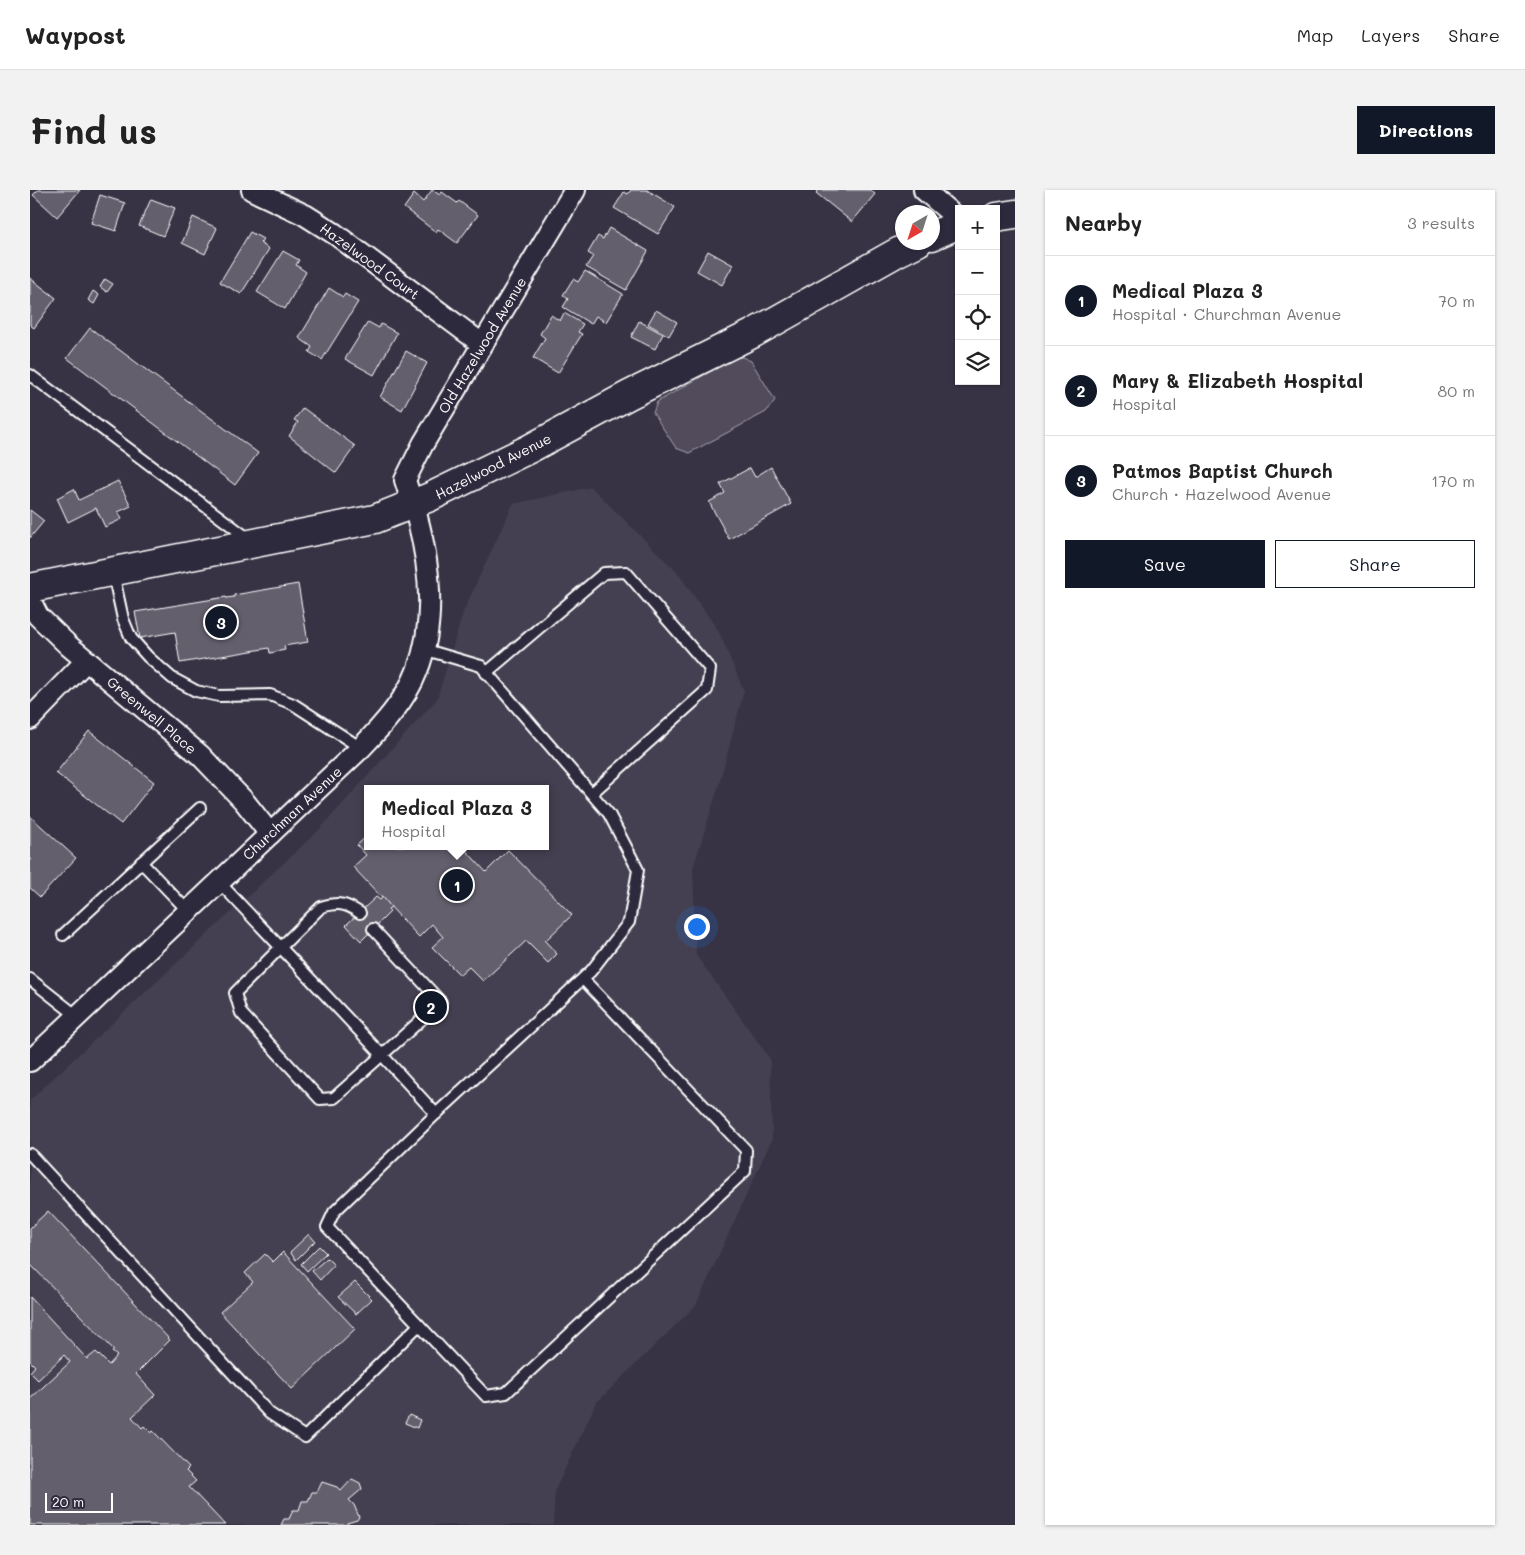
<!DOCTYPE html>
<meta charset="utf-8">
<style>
body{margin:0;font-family:Mali,sans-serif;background:#f2f2f2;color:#222}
.controls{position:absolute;right:15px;top:15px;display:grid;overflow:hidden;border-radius:0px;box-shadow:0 1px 4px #0004}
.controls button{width:45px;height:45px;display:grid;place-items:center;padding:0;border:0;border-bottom:1px solid #e0e0e0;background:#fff;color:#222;font:25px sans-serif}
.compass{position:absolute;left:865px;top:15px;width:45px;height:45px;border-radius:50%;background:#fff;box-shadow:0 1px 4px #0004;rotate:219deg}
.scale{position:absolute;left:15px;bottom:12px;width:68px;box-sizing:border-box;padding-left:5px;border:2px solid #fff;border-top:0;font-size:14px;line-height:18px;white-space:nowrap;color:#fff;-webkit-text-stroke:4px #2f2a3d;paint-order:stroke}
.you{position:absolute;left:666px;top:736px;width:18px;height:18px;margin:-12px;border:4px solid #fff;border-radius:50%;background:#1a73e8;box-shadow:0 0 0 8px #1a73e833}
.badge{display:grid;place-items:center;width:32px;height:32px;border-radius:50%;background:#111827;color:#fff;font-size:16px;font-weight:700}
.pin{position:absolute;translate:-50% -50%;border:2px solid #fff;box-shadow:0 1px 5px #0006}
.popup{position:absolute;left:334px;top:595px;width:185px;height:65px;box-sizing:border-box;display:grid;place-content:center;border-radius:0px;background:#fff;filter:drop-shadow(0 1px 4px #0005);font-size:16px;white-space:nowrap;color:#767676}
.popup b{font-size:19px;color:#222}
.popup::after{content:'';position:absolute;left:50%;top:100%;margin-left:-10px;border:10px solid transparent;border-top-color:#fff}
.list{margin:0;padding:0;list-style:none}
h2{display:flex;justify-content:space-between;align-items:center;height:65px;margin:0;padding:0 20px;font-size:21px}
h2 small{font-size:16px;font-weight:400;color:#767676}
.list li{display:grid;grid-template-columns:32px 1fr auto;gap:15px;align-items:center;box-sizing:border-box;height:90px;padding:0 20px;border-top:1px solid #e0e0e0}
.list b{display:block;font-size:19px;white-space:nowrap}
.list p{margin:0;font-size:16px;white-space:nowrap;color:#767676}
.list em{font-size:16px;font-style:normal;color:#767676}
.actions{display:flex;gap:10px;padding:15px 20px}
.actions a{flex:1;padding:11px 0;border:1px solid #111827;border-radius:0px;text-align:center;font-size:18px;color:#111827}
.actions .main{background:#111827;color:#fff}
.icon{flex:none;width:28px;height:28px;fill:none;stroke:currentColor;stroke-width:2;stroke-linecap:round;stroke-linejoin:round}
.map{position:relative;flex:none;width:985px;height:1335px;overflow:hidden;border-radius:0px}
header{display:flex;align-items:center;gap:30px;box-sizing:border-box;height:70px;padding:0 25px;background:#fff;border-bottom:1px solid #e0e0e0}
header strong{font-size:24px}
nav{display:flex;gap:28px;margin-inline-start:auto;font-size:18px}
.intro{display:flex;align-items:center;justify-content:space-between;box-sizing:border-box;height:120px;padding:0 30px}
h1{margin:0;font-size:35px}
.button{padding:12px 22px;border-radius:0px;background:#111827;color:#fff;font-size:18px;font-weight:700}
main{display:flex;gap:30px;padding:0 30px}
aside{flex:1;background:#fff;border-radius:0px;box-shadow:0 1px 4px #0004}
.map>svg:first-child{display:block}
</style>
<header>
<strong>Waypost</strong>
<nav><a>Map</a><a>Layers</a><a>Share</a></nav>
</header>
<div class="intro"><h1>Find us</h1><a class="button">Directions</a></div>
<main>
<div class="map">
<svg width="985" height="1335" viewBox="0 0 985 1335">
<rect width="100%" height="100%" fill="#373345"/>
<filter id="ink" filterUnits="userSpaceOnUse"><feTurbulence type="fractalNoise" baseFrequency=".02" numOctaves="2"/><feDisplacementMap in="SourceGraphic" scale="10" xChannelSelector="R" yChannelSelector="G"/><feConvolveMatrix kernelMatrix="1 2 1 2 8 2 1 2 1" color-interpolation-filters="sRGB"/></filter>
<g filter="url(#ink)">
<!-- built -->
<path fill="#444051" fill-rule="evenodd" d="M561,297L647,382L688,440L714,501L688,598L663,678L666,765L740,869L742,949L666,1115L566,1213L525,1300L523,1335H0V910L289,640L407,509L434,420L483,314ZM338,599H516V656H338Z"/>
<!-- green -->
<path fill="#514c5c" stroke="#a8a6ae" d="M712,167L721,171L745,210L736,222L659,263L646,258L623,223L627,212L704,168Z"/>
<!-- building -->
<g fill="#635f6d" stroke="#fff">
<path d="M8,0H50L27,27L3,5Z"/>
<path d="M402,0L410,5L412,2L427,13L429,11L448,25L427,53L408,39L406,42L374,18L384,4L393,12Z"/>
<path d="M601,0H617L645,17L628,44L584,18L594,2L598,4Z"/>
<path d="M789,0H840L845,4L822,32L786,3Z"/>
<path d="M70,5L95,13L86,41L61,33Z"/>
<path d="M121,9L145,18L133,46L109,36Z"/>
<path d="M163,27L187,38L175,64L152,53Z"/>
<path d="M579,38L618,61L596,100L556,77L563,66L558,63L568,46L573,49Z"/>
<path d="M220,42L233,49L230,53L239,59L211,104L190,92Z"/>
<path d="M253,61L269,70L266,75L276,82L255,119L227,102Z"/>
<path d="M678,61L703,75L692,95L667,81Z"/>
<path d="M555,81L593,104L576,132L566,126L561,134L533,117L538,109L533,105L543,89L548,92Z"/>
<path d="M0,88L26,108L4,138L0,135Z"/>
<path d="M75,89L83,94L77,102L70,97Z"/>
<path d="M299,98L313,107L315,104L328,112L292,170L279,162L282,157L269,148Z"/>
<path d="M63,101L69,105L64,114L58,110Z"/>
<path d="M626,120L647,132L639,146L618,134Z"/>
<path d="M534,123L553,134L548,142L552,144L528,183L503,168L515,148L510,144L521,125L530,131Z"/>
<path d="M609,131L633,144L625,159L601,147Z"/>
<path d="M338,132L349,138L351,134L367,143L344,185L315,169Z"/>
<path d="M60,138L228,263L205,295L37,168Z"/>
<path d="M376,161L397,173L372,220L350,207Z"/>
<path d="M273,218L325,256L306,283L259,246L268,232L264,230Z"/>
<path d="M741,277L761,314L699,349L679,312L695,303L690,294L720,278L725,287Z"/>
<path d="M88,291L101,316L88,322L92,329L75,337L66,318L38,332L27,308L44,299L49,310Z"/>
<path d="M0,320L14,331L0,348Z"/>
<path d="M268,394L278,452L254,456L255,460L240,463L239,458L150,473L145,442L110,448L105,422L196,407V408L204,407V405Z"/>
<path d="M59,541L124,592L91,634L26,583Z"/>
<path d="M0,626L46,668L10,707L0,698Z"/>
<path d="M338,645V656H432L456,682L478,660L542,725L515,751L527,764L518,773L496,751L453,791L439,777L430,785L402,757L413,747L402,734L389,747L323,677L336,665L327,655Z"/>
<path d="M346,707L350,710L353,707L361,717L358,719L360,722L331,751L316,735Z"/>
<path d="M18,1021L140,1150L106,1184L125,1205L102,1227L112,1238L114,1236L121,1243L123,1241L159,1278L156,1281L166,1291L159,1297L195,1335H0V1209L40,1172L34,1165L8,1190L0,1182L5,1176L0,1171V1107L57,1169L66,1162L79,1175L87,1166L82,1162L84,1160L0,1074V1038Z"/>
<path d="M279,1044L285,1051L266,1070L260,1062Z"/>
<path d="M289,1056L296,1063L277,1081L271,1074Z"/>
<path d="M253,1062L325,1139L262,1199L190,1122L223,1092L215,1083L235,1064L243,1072Z"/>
<path d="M297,1068L304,1075L290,1090L282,1081Z"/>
<path d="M325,1092L342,1109L326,1124L308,1107Z"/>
<path d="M379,1225L390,1230L387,1238L375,1233Z"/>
<path d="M322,1289L330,1293L332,1299L319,1310L324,1315L329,1327L327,1330L317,1333L318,1335H251L254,1329H259L263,1320H269L272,1311H278L282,1302H287L292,1292L307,1297L311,1301Z"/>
</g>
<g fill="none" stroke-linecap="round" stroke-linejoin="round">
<!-- lane casing -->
<g stroke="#fff" stroke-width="14">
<g id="lane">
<path d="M0,185L219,349"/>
<path d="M83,383L93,429L101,448L118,467L142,488L166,501L189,506L240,505L263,514L331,558"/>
<path d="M456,483L574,383L596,382L680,479L677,500L562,603"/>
<path d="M111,672L158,721"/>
<path d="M189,692L352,865L411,812L343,739"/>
<path d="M330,723C315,713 308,712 291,717L205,803L211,823L290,909L304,908L352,865L406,924L561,781L599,732L608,680L579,624L451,476L393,459"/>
<path d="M33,745L170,618"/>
<path d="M0,789L47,826"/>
<path d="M406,924L304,1022L297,1037L456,1206L476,1203L715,981L716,960L553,789"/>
<path d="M0,964L239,1223L275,1247L389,1135"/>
</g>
</g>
<!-- street casing -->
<g stroke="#fff" stroke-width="24">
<g id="street">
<path d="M222,0L275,25L305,44L452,154"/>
<path d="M894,0L929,30"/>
<path d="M0,410L8,426L39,456L170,565L214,611L240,644"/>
<path d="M0,529L56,471"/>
<path d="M0,871L331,558C352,536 376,510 387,481C406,433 400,376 387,327C383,315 379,303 375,290L393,254L545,0"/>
</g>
</g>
<!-- secondary casing -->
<g stroke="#fff" stroke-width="31">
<g id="secondary">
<path d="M966,27L985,24"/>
<path d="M902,46L929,34"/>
<path d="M0,398L345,329L400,307L499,259L599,205L722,144L866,63L888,52"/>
</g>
</g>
<!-- lane -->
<use href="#lane" stroke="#2f2a3d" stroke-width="10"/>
<!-- street -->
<use href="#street" stroke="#2f2a3d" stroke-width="20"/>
<!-- secondary -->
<use href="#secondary" stroke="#2f2a3d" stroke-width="28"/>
</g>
</g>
<g text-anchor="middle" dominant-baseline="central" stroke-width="5" stroke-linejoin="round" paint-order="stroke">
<!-- street labels -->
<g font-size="14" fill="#fff" stroke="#2f2a3d">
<text transform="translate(340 71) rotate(36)">Hazelwood Court</text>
<text transform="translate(452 155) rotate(-59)">Old Hazelwood Avenue</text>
<text transform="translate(463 276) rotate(-27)">Hazelwood Avenue</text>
<text transform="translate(122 525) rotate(40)">Greenwell Place</text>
<text transform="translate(262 623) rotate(-43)">Churchman Avenue</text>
</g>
</g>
</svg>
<div class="controls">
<button>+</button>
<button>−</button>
<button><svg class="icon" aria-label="locate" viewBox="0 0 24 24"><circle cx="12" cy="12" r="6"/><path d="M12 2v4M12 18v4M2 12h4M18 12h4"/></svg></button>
<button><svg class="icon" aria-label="layers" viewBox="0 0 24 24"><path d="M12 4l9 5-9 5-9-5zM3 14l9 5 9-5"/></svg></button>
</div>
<svg class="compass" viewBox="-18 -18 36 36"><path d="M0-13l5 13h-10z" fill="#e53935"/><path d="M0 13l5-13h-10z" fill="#767676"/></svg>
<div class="scale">20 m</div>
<div class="you"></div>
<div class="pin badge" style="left:427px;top:695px">1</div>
<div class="popup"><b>Medical Plaza 3</b>Hospital</div>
<div class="pin badge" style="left:401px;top:817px">2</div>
<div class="pin badge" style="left:191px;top:432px">3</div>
</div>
<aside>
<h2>Nearby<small>3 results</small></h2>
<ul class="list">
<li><span class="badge">1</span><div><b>Medical Plaza 3</b><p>Hospital · Churchman Avenue</p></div><em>70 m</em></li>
<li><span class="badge">2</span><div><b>Mary &amp; Elizabeth Hospital</b><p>Hospital</p></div><em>80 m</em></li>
<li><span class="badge">3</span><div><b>Patmos Baptist Church</b><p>Church · Hazelwood Avenue</p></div><em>170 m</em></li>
</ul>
<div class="actions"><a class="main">Save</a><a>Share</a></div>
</aside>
</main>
